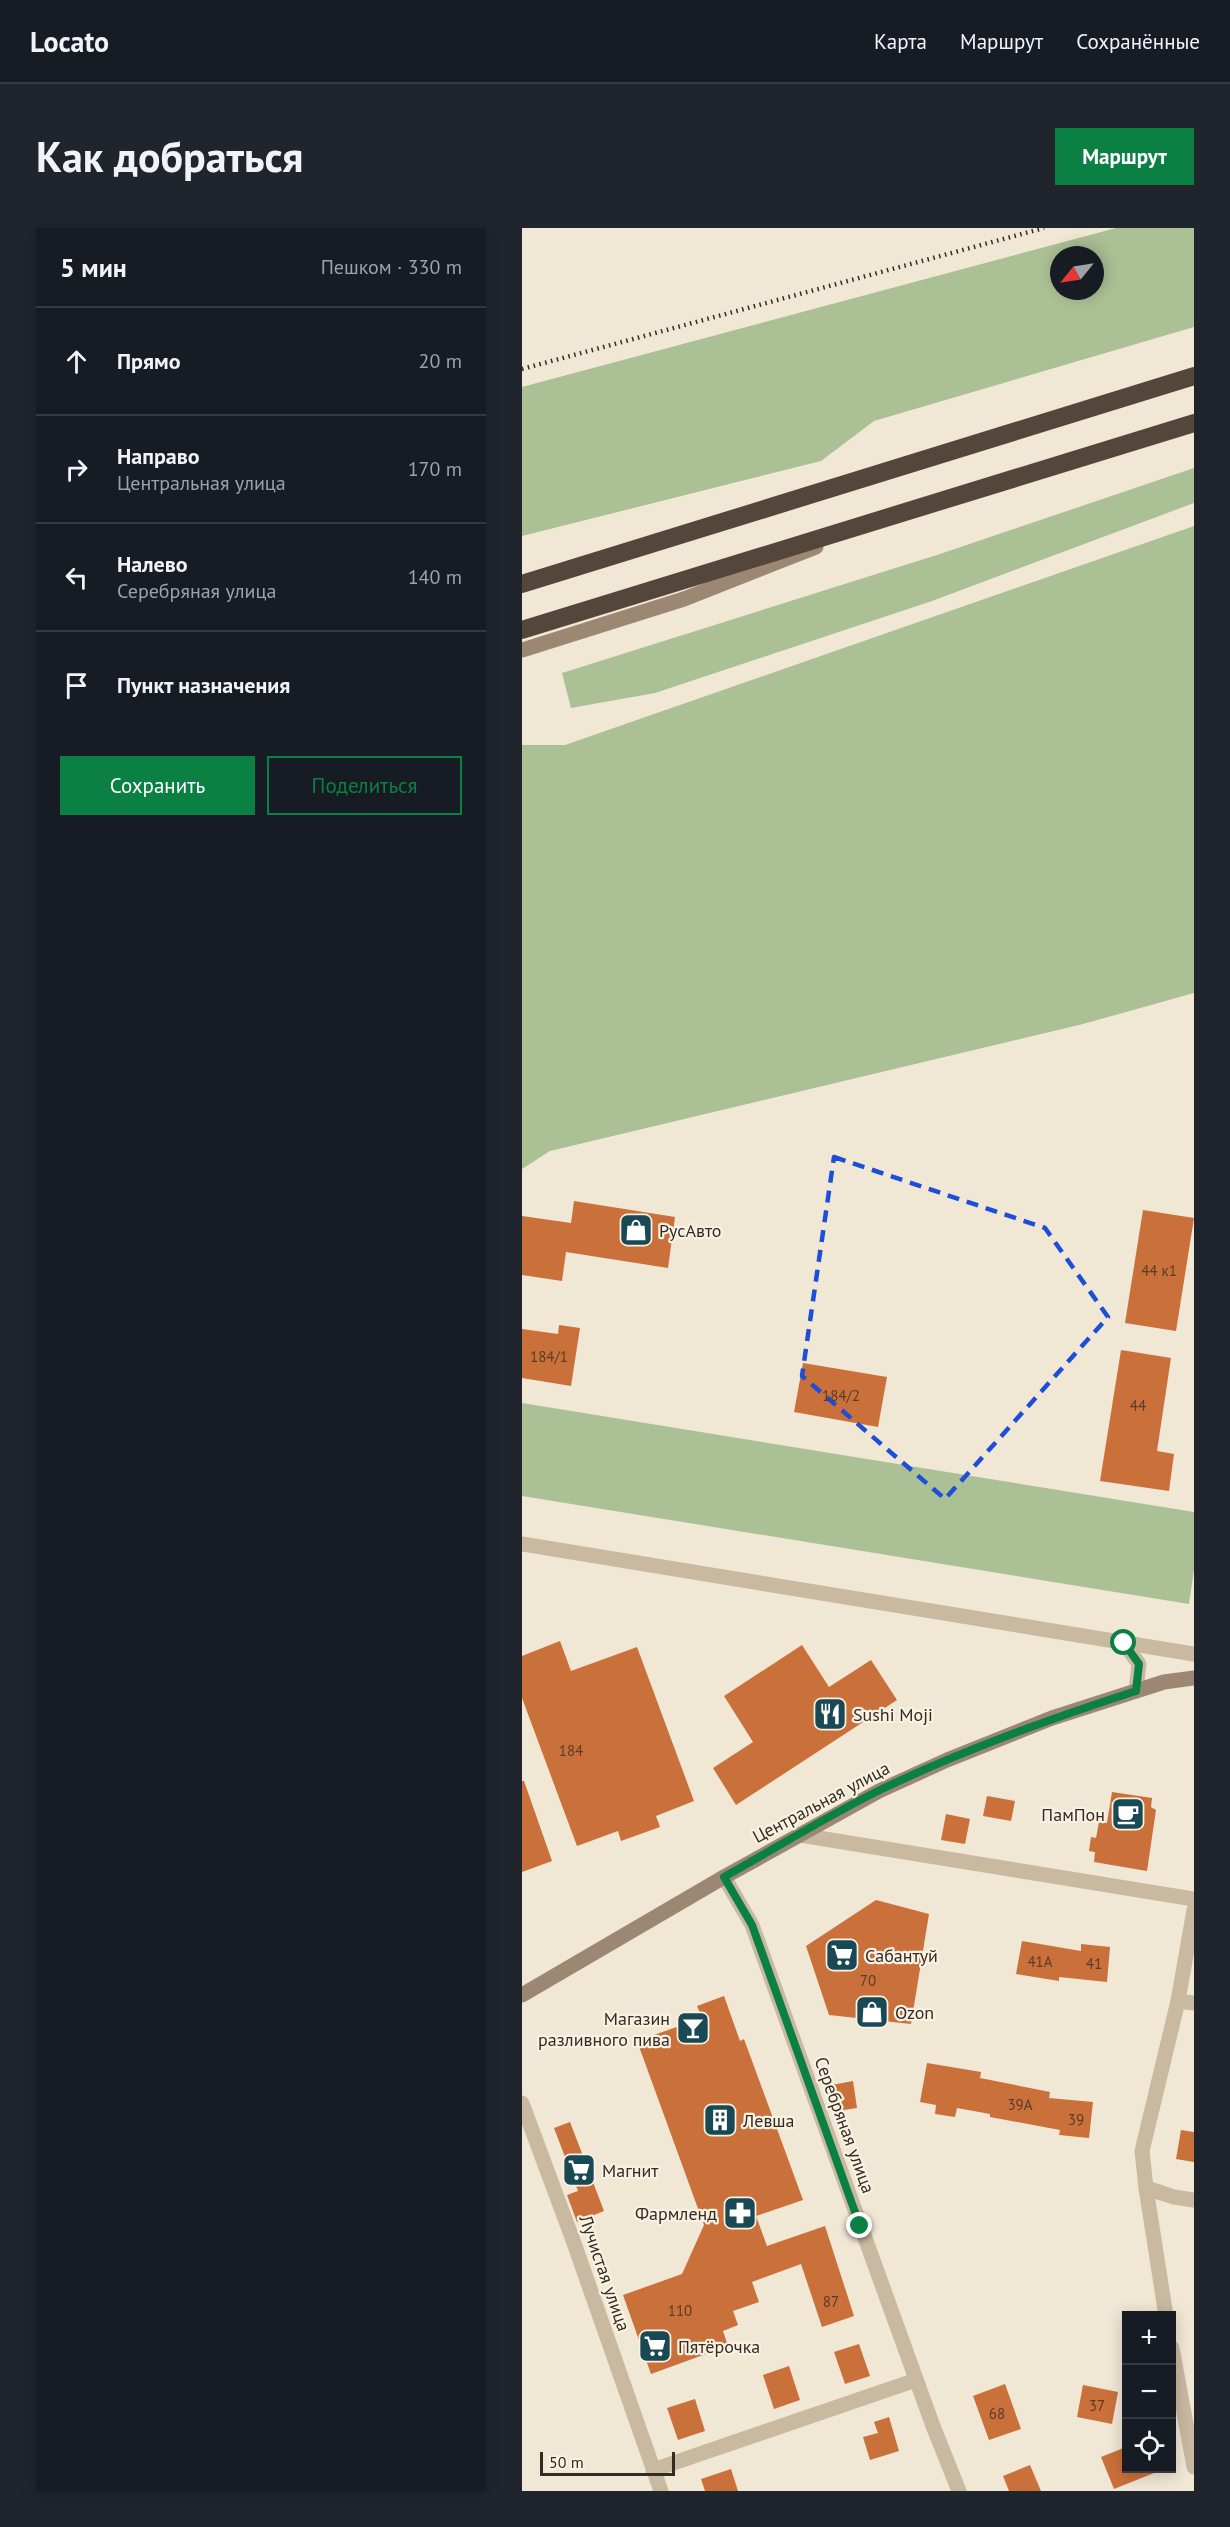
<!DOCTYPE html>
<html lang="ru">
<meta charset="utf-8">
<style>
body{margin:0;font-family:"PT Sans",sans-serif;background:#20242c;color:#f1f3f6}
.controls{position:absolute;right:18px;bottom:18px;display:grid;overflow:hidden;border-radius:0px;box-shadow:0 3px 15px #0003}
.controls button{width:54px;height:54px;display:grid;place-items:center;padding:0;border:0;border-bottom:2px solid #363941;background:#171b24;color:#f1f3f6;font:30px sans-serif}
.compass{position:absolute;left:528px;top:18px;width:54px;height:54px;border-radius:50%;background:#171b24;box-shadow:0 3px 15px #0003;rotate:240deg}
.scale{position:absolute;left:18px;bottom:15px;width:135px;box-sizing:border-box;padding-left:6px;border:3px solid #332b24;border-top:0;font-size:16px;line-height:21px;white-space:nowrap;color:#332b24;-webkit-text-stroke:4px #f9f1e1;paint-order:stroke}
.stop{position:absolute;width:18px;height:18px;margin:-14px;border:4px solid #0b8043;border-radius:50%;background:#fff}
.stop.end{background:#0b8043;border-color:#fff;box-shadow:0 2px 6px #0008}
.list{margin:0;padding:0;list-style:none}
h2{display:flex;justify-content:space-between;align-items:center;height:78px;margin:0;padding:0 24px;font-size:26px}
h2 small{font-size:20px;font-weight:400;color:#9ea1a6}
.list li{display:grid;grid-template-columns:39px 1fr auto;gap:18px;align-items:center;box-sizing:border-box;height:108px;padding:0 24px;border-top:2px solid #363941}
.list b{display:block;font-size:22px;white-space:nowrap}
.list p{margin:0;font-size:20px;white-space:nowrap;color:#9ea1a6}
.list em{font-size:20px;font-style:normal;color:#9ea1a6}
.actions{display:flex;gap:12px;padding:18px 24px}
.actions a{flex:1;padding:14px 0;border:2px solid #0b8043;border-radius:0px;text-align:center;font-size:21px;color:#0b8043}
.actions .main{background:#0b8043;color:#fff}
.icon{flex:none;width:33px;height:33px;fill:none;stroke:currentColor;stroke-width:2;stroke-linecap:round;stroke-linejoin:round}
.map{position:relative;flex:none;width:672px;height:2263px;overflow:hidden;border-radius:0px}
header{display:flex;align-items:center;gap:36px;box-sizing:border-box;height:84px;padding:0 30px;background:#171b24;border-bottom:2px solid #363941}
header strong{font-size:28px}
nav{display:flex;gap:33px;margin-inline-start:auto;font-size:21px}
.intro{display:flex;align-items:center;justify-content:space-between;box-sizing:border-box;height:144px;padding:0 36px}
h1{margin:0;font-size:42px}
.button{padding:15px 27px;border-radius:0px;background:#0b8043;color:#fff;font-size:21px;font-weight:700}
main{display:flex;gap:36px;padding:0 36px}
aside{flex:1;background:#171b24;border-radius:0px;box-shadow:0 3px 15px #0003}
.map>svg:first-child{display:block}
</style>
<header>
<strong>Locato</strong>
<nav><a>Карта</a><a>Маршрут</a><a>Сохранённые</a></nav>
</header>
<div class="intro"><h1>Как добраться</h1><a class="button">Маршрут</a></div>
<main>
<aside>
<h2>5 мин<small>Пешком · 330 m</small></h2>
<ul class="list">
<li><svg class="icon" aria-label="ahead" viewBox="0 0 24 24"><path d="M12 20V5M6 11l6-6 6 6"/></svg><div><b>Прямо</b></div><em>20 m</em></li>
<li><svg class="icon" aria-label="right" viewBox="0 0 24 24"><path d="M7 20v-9h11M14 6l5 5-5 5"/></svg><div><b>Направо</b><p>Центральная улица</p></div><em>170 m</em></li>
<li><svg class="icon" aria-label="left" viewBox="0 0 24 24"><path d="M17 20v-9H6M10 6l-5 5 5 5"/></svg><div><b>Налево</b><p>Серебряная улица</p></div><em>140 m</em></li>
<li><svg class="icon" aria-label="arrive" viewBox="0 0 24 24"><path d="M6 21V4h12l-3 4 3 4H6"/></svg><div><b>Пункт назначения</b></div></li>
</ul>
<div class="actions"><a class="main">Сохранить</a><a>Поделиться</a></div>
</aside>
<div class="map">
<svg width="672" height="2263" viewBox="0 0 672 2263">
<rect width="100%" height="100%" fill="#f1e7d5"/>
<!-- green -->
<g fill="#acc095" fill-rule="evenodd">
<path d="M594,0H672V99L352,193L299,233L0,308V159ZM537,27H573V63H537Z"/>
<path d="M672,240V275L410,373L133,465L49,480L40,445L418,326Z"/>
<path d="M672,298V765L561,796L28,923L0,941V517H43Z"/>
<path d="M0,1175L672,1284V1342L667,1376L0,1268Z"/>
</g>
<!-- building -->
<g fill="#ca703a">
<path d="M52,973L153,989L146,1040L44,1024L40,1053L0,1047V988L49,995Z"/>
<path d="M621,982L672,990L654,1103L603,1095Z"/>
<path d="M37,1097L58,1100L49,1158L0,1150V1101L36,1106Z"/>
<path d="M599,1122L649,1130L635,1223L652,1226L647,1263L578,1253Z"/>
<path d="M281,1135L365,1149L356,1199L272,1184Z"/>
<path d="M38,1413L49,1443L115,1419L172,1573L134,1588L138,1599L99,1613L96,1603L55,1618L0,1470V1428Z"/>
<path d="M280,1417L307,1459L349,1432L375,1472L214,1577L191,1540L231,1514L202,1468Z"/>
<path d="M0,1553H2L30,1633L0,1644Z"/>
<path d="M590,1564L630,1570L629,1579L634,1582L625,1643L572,1634L573,1624L567,1623L569,1609L574,1610L577,1594L585,1595Z"/>
<path d="M465,1568L493,1573L489,1593L461,1588Z"/>
<path d="M424,1586L448,1591L443,1616L419,1612Z"/>
<path d="M354,1672L407,1686L389,1796L307,1787L284,1718Z"/>
<path d="M500,1713L559,1723V1716L588,1719L585,1754L537,1749V1753L494,1746Z"/>
<path d="M202,1768L218,1813L222,1811L281,1972L234,1988L245,2018L303,1998L332,2088L300,2099L279,2036L230,2054L237,2074L211,2083L216,2097L201,2103L206,2118L129,2146L101,2067L160,2046L182,1997L115,1813L180,1790L175,1778Z"/>
<path d="M405,1835L459,1844L458,1850L528,1864L527,1870L571,1874L567,1910L537,1907L538,1902L468,1889V1886L435,1880L433,1889L413,1886L414,1877L398,1874Z"/>
<path d="M331,1853L335,1880L315,1883L310,1857Z"/>
<path d="M48,1894L82,1983L55,1994L45,1967L56,1963L32,1900Z"/>
<path d="M659,1902L672,1904V1934L654,1931Z"/>
<path d="M337,2116L348,2148L323,2156L312,2124Z"/>
<path d="M267,2138L278,2172L252,2181L241,2147Z"/>
<path d="M483,2156L499,2201L467,2212L451,2168Z"/>
<path d="M561,2157L596,2164L590,2196L555,2189Z"/>
<path d="M173,2171L183,2203L156,2212L145,2180Z"/>
<path d="M367,2189L377,2223L348,2232L341,2209L356,2205L352,2194Z"/>
<path d="M604,2219V2241H642L592,2261L579,2229Z"/>
<path d="M508,2237L519,2263H487L481,2248Z"/>
<path d="M209,2241L216,2263H183L179,2251Z"/>
</g>
<g fill="none" stroke-linecap="round" stroke-linejoin="round">
<!-- street -->
<g stroke="#c9b9a1" stroke-width="15">
<path d="M0,1316L672,1426"/>
<path d="M602,1415L617,1436L614,1463"/>
<path d="M278,1607L672,1671"/>
<path d="M202,1649L230,1697L411,2198L437,2263"/>
<path d="M656,1773L672,1775"/>
<path d="M0,1875L52,2015L139,2263"/>
<path d="M624,1960L652,1969L672,1972"/>
<path d="M644,2088L624,1960L620,1923L656,1773L672,1682"/>
<path d="M650,2120L672,2239"/>
<path d="M131,2242L394,2152"/>
</g>
<!-- secondary -->
<g stroke="#9c8773" stroke-width="15">
<path d="M0,422L162,371L294,319"/>
<path d="M0,1767L202,1649L357,1563L425,1532L530,1490L642,1454L672,1450"/>
</g>
<!-- highway -->
<g stroke="#54463b" stroke-width="18">
<path d="M0,356L672,148"/>
<path d="M0,402L672,195"/>
</g>
<!-- rail -->
<path stroke="#332b24" stroke-width="4.5" stroke-dasharray="1.5 4.5" stroke-linecap="butt" d="M0,141L522,0"/>
</g>
<g fill="none" stroke-linecap="round" stroke-linejoin="round">
<!-- route -->
<path stroke="#0b8043" stroke-width="8" d="M338,1998L230,1697L202,1649C254,1620 305,1588 358,1562C441,1522 527,1491 614,1463L617,1436L602,1415"/>
</g>
<!-- marked area -->
<path fill="none" stroke="#1d4ed8" stroke-width="4.5" stroke-dasharray="12 8" stroke-linejoin="round" d="M312,929L523,1000L586,1089L423,1271L280,1148Z"/>
<!-- icons -->
<defs>
<g id="shop-square" transform="scale(1.725)"><rect x="-9" y="-9" width="18" height="18" rx="4" fill="#194955" stroke="#f9f1e1"/><path d="M-5-2.5h2.3a2.7 3.5 0 0 1 5.4 0H5L5.5 6h-11ZM-1.5-2.5h3a1.5 2.3 0 0 0-3 0Z" fill="#fff"/></g>
<g id="restaurant-square" transform="scale(1.725)"><rect x="-9" y="-9" width="18" height="18" rx="4" fill="#194955" stroke="#f9f1e1"/><path d="M-5-6h1v4h1v-4h1v4h1v-4h1v5L-1.5 .5V6h-2V.5L-5-1ZM5-6V6H3V1.5H1.5Q1.5-4 5-6Z" fill="#fff"/></g>
<g id="cafe-square" transform="scale(1.725)"><rect x="-9" y="-9" width="18" height="18" rx="4" fill="#194955" stroke="#f9f1e1"/><path d="M-5.5-4.5H6V0H3Q3 3.5 0 3.5H-2.5Q-5.5 3.5-5.5 0ZM3-3.2v2h1.7v-2ZM-6 4.5H4V6H-6Z" fill="#fff"/></g>
<g id="supermarket-square" transform="scale(1.725)"><rect x="-9" y="-9" width="18" height="18" rx="4" fill="#194955" stroke="#f9f1e1"/><path d="M-6-5.5h2.5l.6 2H6L4.5 2H-2.5L-4.4-4H-6ZM-1.5 3.2a1.3 1.3 0 1 0 .1 0ZM3 3.2a1.3 1.3 0 1 0 .1 0Z" fill="#fff"/></g>
<g id="bar-square" transform="scale(1.725)"><rect x="-9" y="-9" width="18" height="18" rx="4" fill="#194955" stroke="#f9f1e1"/><path d="M-6-5H6L.8 .8V4.5H3.5V6h-7V4.5H-.8V.8Z" fill="#fff"/></g>
<g id="building-square" transform="scale(1.725)"><rect x="-9" y="-9" width="18" height="18" rx="4" fill="#194955" stroke="#f9f1e1"/><path d="M-4-6H4V6H1V3H-1V6H-4ZM-2.5-4.3h1.7v1.8h-1.7ZM.8-4.3h1.7v1.8H.8ZM-2.5-1h1.7V.8h-1.7ZM.8-1h1.7V.8H.8Z" fill="#fff"/></g>
<g id="pharmacy-square" transform="scale(1.725)"><rect x="-9" y="-9" width="18" height="18" rx="4" fill="#194955" stroke="#f9f1e1"/><path d="M-2-6h4v4h4v4h-4v4h-4v-4h-4v-4h4Z" fill="#fff"/></g>
</defs>
<g fill-rule="evenodd">
<use href="#shop-square" x="114" y="1002"/>
<use href="#restaurant-square" x="308" y="1486"/>
<use href="#cafe-square" x="606" y="1586"/>
<use href="#supermarket-square" x="320" y="1727"/>
<use href="#shop-square" x="350" y="1784"/>
<use href="#bar-square" x="171" y="1800"/>
<use href="#building-square" x="198" y="1892"/>
<use href="#supermarket-square" x="57" y="1942"/>
<use href="#pharmacy-square" x="218" y="1985"/>
<use href="#supermarket-square" x="133" y="2118"/>
</g>
<g text-anchor="middle" dominant-baseline="central" stroke-width="4.5" stroke-linejoin="round" paint-order="stroke">
<!-- number labels -->
<g font-size="15" fill="#593c2a">
<text x="637" y="1042">44 к1</text>
<text x="27" y="1128">184/1</text>
<text x="319" y="1167">184/2</text>
<text x="616" y="1177">44</text>
<text x="49" y="1522">184</text>
<text x="518" y="1733">41А</text>
<text x="572" y="1735">41</text>
<text x="346" y="1752">70</text>
<text x="498" y="1876">39А</text>
<text x="554" y="1891">39</text>
<text x="309" y="2073">87</text>
<text x="158" y="2082">110</text>
<text x="575" y="2177">37</text>
<text x="475" y="2185">68</text>
</g>
<!-- poi labels -->
<g font-size="18" fill="#332b24" stroke="#f9f1e1" text-anchor="start">
<text x="137" y="1002">РусАвто</text>
<text x="331" y="1486">Sushi Moji</text>
<text x="583" y="1586" text-anchor="end">ПамПон</text>
<text x="343" y="1727">Сабантуй</text>
<text x="373" y="1784">Ozon</text>
<text x="148" y="1790" text-anchor="end">Магазин<tspan x="148" dy="21">разливного пива</tspan></text>
<text x="221" y="1892">Левша</text>
<text x="80" y="1942">Магнит</text>
<text x="195" y="1985" text-anchor="end">Фармленд</text>
<text x="156" y="2118">Пятёрочка</text>
</g>
<!-- street labels -->
<g font-size="18" fill="#332b24" stroke="#f9f1e1">
<text transform="translate(299 1574) rotate(-28)">Центральная улица</text>
<text transform="translate(323 1897) rotate(70)">Серебряная улица</text>
<text transform="translate(83 2045) rotate(71)">Лучистая улица</text>
</g>
</g>
</svg>
<div class="controls">
<button>+</button>
<button>−</button>
<button><svg class="icon" aria-label="locate" viewBox="0 0 24 24"><circle cx="12" cy="12" r="6"/><path d="M12 2v4M12 18v4M2 12h4M18 12h4"/></svg></button>
</div>
<svg class="compass" viewBox="-18 -18 36 36"><path d="M0-13l5 13h-10z" fill="#e53935"/><path d="M0 13l5-13h-10z" fill="#9ea1a6"/></svg>
<div class="scale">50 m</div>
<div class="stop" style="left:602px;top:1415px"></div>
<div class="stop end" style="left:338px;top:1998px"></div>
</div>
</main>
